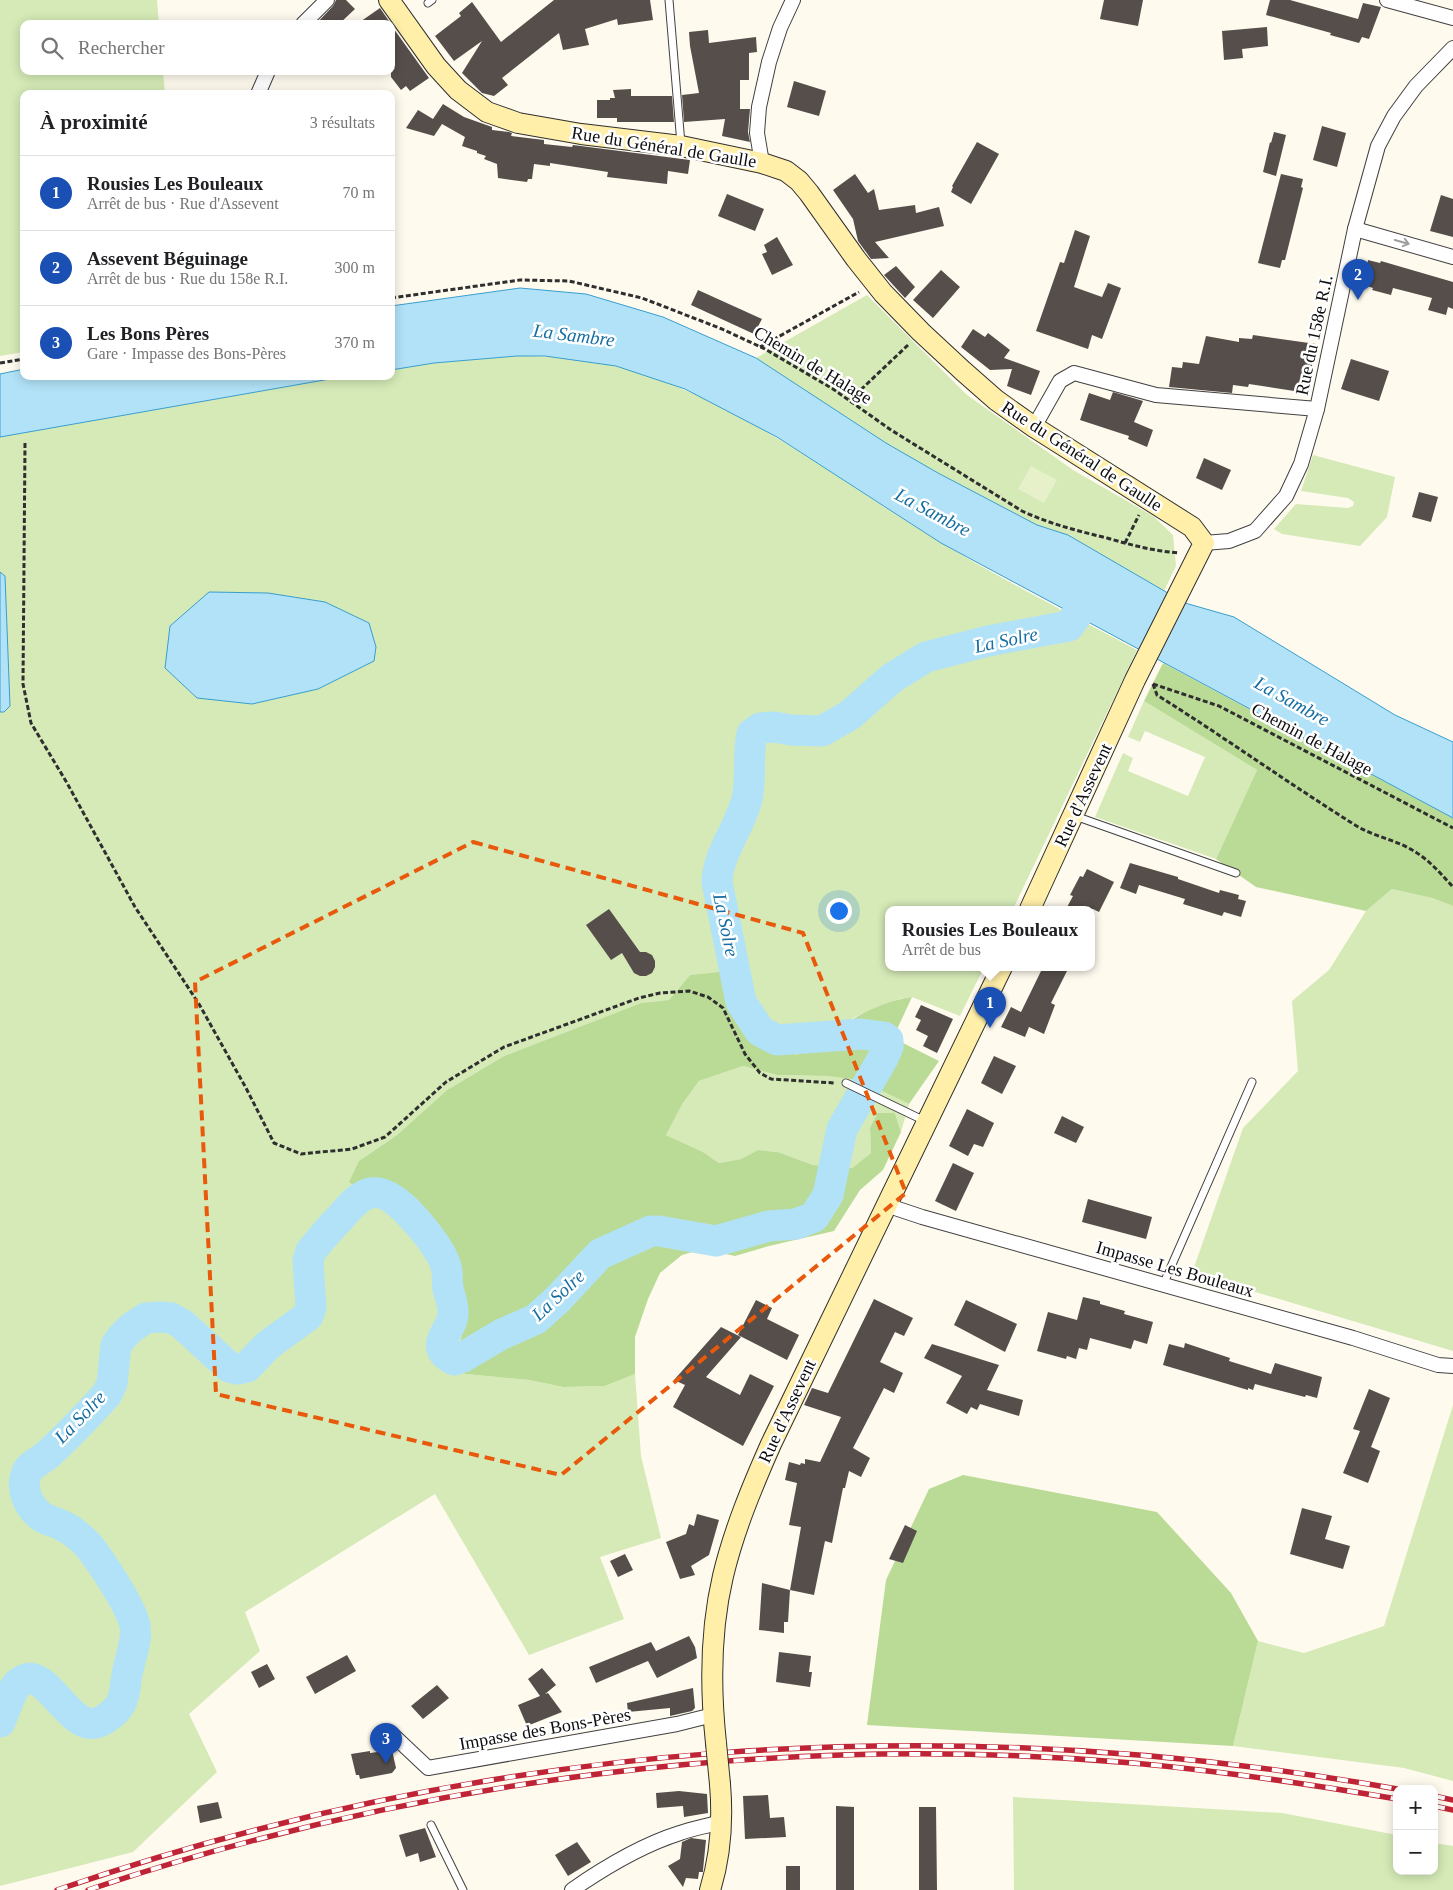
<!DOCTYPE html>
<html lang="fr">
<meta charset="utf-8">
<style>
body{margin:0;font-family:Georgia,serif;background:#f2f2f2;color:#202124}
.controls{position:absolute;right:15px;bottom:15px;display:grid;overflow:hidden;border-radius:10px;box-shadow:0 2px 12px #0003}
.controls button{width:45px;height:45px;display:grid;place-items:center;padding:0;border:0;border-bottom:1px solid #e0e0e0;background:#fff;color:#202124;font:25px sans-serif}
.you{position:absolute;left:838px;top:910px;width:18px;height:18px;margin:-12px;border:4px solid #fff;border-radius:50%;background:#1a73e8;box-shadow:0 0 0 8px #1a73e833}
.badge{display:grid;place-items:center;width:32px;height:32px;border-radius:50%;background:#bf2436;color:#fff;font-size:16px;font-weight:700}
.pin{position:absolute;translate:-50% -41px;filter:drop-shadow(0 1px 2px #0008)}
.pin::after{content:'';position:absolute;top:26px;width:18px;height:15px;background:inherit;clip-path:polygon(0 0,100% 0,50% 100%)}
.popup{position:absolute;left:885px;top:906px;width:210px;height:65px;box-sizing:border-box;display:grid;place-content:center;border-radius:10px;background:#fff;filter:drop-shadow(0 1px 4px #0005);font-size:16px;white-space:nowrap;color:#757577}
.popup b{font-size:19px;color:#202124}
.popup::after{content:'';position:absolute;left:50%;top:100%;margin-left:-10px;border:10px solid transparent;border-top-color:#fff}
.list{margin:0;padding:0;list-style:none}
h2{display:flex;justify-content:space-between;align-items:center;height:65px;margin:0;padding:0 20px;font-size:21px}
h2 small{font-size:16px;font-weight:400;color:#757577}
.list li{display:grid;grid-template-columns:32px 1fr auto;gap:15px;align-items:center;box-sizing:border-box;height:75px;padding:0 20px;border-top:1px solid #e0e0e0}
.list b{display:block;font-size:19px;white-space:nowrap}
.list p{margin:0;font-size:16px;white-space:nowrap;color:#757577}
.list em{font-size:16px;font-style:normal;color:#757577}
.icon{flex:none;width:28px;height:28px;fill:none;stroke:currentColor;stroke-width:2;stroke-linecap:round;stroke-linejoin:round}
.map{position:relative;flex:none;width:1453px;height:1890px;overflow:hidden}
.search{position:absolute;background:#fff;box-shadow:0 2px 12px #0003;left:20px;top:20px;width:375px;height:55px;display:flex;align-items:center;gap:12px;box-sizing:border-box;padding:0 18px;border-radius:10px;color:#757577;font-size:19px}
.panel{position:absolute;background:#fff;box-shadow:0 2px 12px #0003;left:20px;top:90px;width:375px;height:290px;border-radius:10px}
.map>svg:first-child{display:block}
</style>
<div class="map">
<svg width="1453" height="1890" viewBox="0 0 1453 1890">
<rect width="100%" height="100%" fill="#fffaee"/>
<!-- green -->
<g fill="#d5eab7">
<path d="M0,0H157L159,24H24V71H163L165,94H24V352L0,356Z"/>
<path d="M867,295L967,395L1073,470L1153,516L1173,535L1176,566L1164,591L1068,535L1037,525L938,473L886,443L756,358Z"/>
<path d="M517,356C550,356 585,358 618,367C730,396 822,469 919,529C989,573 1064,611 1137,650L1013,909H889V967H984L960,1016L912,997L899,999L855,1017L797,1055L765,1042L741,1009L727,971L690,975L669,1000L641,1003L504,1056L447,1090L397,1135L359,1161L362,1192L374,1190L384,1191L406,1205L436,1241L448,1264L461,1310L462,1333L456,1368L465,1374L529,1380L563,1387L605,1386L635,1374L641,1456L661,1538L600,1557L624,1619L529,1655L435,1494L245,1612L260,1651L189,1714L217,1772L133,1852L0,1886V437L347,376H391V370L434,363Z"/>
<path d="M1313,455L1395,477L1387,517L1360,546L1282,534L1274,529L1296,504L1348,508L1353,506L1354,502L1348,498L1301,491Z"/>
<path d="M1144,701L1257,770L1216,859L1095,817L1123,753L1133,758L1128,771L1188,796L1205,757L1145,731L1140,742L1128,737Z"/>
<path d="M1392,889L1432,898L1453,906V1351L1192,1273L1243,1128L1298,1071L1292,1001L1329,970L1366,911Z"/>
<path d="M743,1066L777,1075L826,1076L859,1080L909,1104L901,1132L895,1113L870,1128L871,1153L852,1168L813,1165L778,1152L758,1150L741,1159L719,1163L703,1152L666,1135L683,1103L699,1081Z"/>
<path d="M1453,1405V1781L1404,1768L1233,1746L1258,1641L1304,1653L1384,1626Z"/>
<path d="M1013,1797L1282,1813L1397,1835V1871H1434V1843L1453,1846V1890H1014Z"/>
</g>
<!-- forest -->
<g fill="#badb96">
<path d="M1163,663L1453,818V906L1432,898L1392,889L1366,911L1256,887L1216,859L1257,770L1144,701Z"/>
<path d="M727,971L741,1009L765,1042L797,1055C833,1032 869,1003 912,997L893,1038L939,1061L909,1104L859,1080L826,1076L777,1075L743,1066L699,1081L683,1103L666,1135L703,1152L719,1163L741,1159L758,1150L778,1152L813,1165L852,1168L871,1153L870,1128L878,1113H895L901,1132L883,1170L860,1190L834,1231L769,1246L735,1256L703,1249L682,1255L660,1273L648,1299L635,1337V1374L605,1386L563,1387L529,1380L465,1374L456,1368L462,1333L461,1310L448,1264L436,1241L406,1205L384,1191L374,1190L362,1192L349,1182L359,1161L397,1135L447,1090L504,1056L641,1003L669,1000L690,975Z"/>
<path d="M963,1475L1157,1512L1231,1593L1258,1641L1233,1746L867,1725L886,1580L929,1489Z"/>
</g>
<!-- pitch -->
<path fill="#e6f1c9" d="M1031,466L1057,480L1044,503L1018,489Z"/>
<!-- water -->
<g fill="#b2e2f7" stroke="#389ecf">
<path d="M520,288L586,294L663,317L756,358L886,443L938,473L1037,525L1068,535L1185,603L1234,617L1395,715L1453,742V818L941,543L777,437L685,389L616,366L545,356H517L434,363L391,370V306Z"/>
<path d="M24,369V376H347L0,437V374Z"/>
<path d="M0,572L5,576L10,706L4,712H0Z"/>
<path d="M209,592L268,593L325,602L369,623L376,647L374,661L318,689L252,704L197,698L165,668L170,626Z"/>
</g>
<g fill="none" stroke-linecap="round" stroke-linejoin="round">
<!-- river -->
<path stroke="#b2e2f7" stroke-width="31" d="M0,1722C5,1712 11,1688 20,1682C49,1661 70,1743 105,1719C111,1715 118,1710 121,1703C126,1694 125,1680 128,1670C131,1655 139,1636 134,1622C129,1604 100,1559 87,1544C80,1537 72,1530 63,1526C56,1522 49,1521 42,1517C28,1507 19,1487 28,1470C31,1465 41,1460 46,1456C67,1437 88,1415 107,1394L112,1383L116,1345L122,1337L131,1328L146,1318L160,1317L171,1318L182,1324L229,1367L238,1369L247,1367L268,1345L308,1316L311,1307L308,1261L311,1251C320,1240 330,1228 341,1217C364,1189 378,1183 406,1210C419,1223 441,1249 446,1266C448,1273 447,1282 448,1289C450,1296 453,1304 453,1312C455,1330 425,1345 454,1360L463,1357L502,1334L536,1319L558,1299L600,1254L651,1231H659L716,1241L769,1226L796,1224L814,1217L828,1195L842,1129L883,1058L888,1047V1040L884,1037L861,1034L777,1040L760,1031L741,1002L717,882C718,852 740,828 747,799C752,778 747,755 752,734L760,728L774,727L791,730L822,731L850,715L892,678L926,657L988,641L1069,626L1092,593"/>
</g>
<!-- building -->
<g fill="#564e4a">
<path d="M336,0H346L355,9L339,24H316L333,6Z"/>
<path d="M554,0H650L653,20L618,25L617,19L585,29L589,45L563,50L559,33L502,78L508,85L494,96L482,93L462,73L482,41L454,61L435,36L461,16L459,13L472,2L501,42Z"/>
<path d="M1104,0H1143L1138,26L1100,19Z"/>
<path d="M1270,0H1290L1358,19L1363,3L1381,7L1369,39L1362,37L1359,43L1330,35L1331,33L1266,15Z"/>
<path d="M380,8L391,24H357Z"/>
<path d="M391,25L429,78L410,91L406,86L401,90L391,77Z"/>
<path d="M1267,27L1268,46L1242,49L1243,58L1224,60L1222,31Z"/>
<path d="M708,30L709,43L756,37L757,52L749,53V80H740V109H750L748,132L750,142L722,136L725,119L684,122L682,95L699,93L690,46L689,32Z"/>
<path d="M794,81L826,91L819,116L787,107Z"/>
<path d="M631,89V96H672L674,122H617V118H597V100H610V98H615L613,90Z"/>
<path d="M443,104L464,117L492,127V130L509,132L512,133L511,136L544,140V144L572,147L573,145L690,160L688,174L668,171L667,184L607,177L608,172L550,163V166L534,164L532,179H528L527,182L498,178L497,164L484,159L486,156L477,153V151L462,146L465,137L442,124L434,136L406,128L418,110L433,119Z"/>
<path d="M1322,126L1346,133L1337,167L1313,160Z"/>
<path d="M1274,132L1286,135L1276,176L1263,172L1270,142L1271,143Z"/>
<path d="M977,142L999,154L971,204L951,192L953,187L952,186Z"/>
<path d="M855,174L868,193L874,189L879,210L915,205L916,213L939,207L944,226L875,242L889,258L871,259L858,241L853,219L833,190Z"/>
<path d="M1281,174L1303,179L1301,187L1303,188L1285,260H1282L1280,268L1258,263Z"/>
<path d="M727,194L764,209L755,231L718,216Z"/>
<path d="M1441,195L1453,199V237L1430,231Z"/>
<path d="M1075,230L1090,236L1074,287L1102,297L1108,283L1121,288L1102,339L1092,335L1088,349L1036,331L1060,262L1064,263Z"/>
<path d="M777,237L793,265L772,275L762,254L767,252L764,245Z"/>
<path d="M1368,260L1380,263L1381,261L1453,282V309L1448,307L1446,315L1428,310L1432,298L1393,288L1391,295L1372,290L1373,288L1364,285Z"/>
<path d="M896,266L915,287L905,298L884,275Z"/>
<path d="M941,270L960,287L933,318L913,300Z"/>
<path d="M698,290L762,319L754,334L691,305Z"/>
<path d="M973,329L985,337L988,333L1010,350L1004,358L1040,371L1031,395L1007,386L1012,369L990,370L961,347Z"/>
<path d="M1253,335L1316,344L1307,393L1249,384L1248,387L1233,385L1232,393L1169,387L1172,367L1182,368L1183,362L1199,364L1206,336L1239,342V338L1252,339Z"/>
<path d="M1351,359L1389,371L1379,401L1341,389Z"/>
<path d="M1113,392L1143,401L1134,422L1153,430L1147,447L1128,439L1129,436L1080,420L1089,393L1110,400Z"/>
<path d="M1204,458L1231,470L1222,490L1196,478Z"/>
<path d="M1419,492L1438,497L1431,522L1412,517Z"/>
<path d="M1130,863L1178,877V879L1219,893L1220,890L1239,895L1238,899L1246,901L1241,917L1224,912L1222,916L1183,904L1185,899L1139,885L1136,894L1120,888Z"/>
<path d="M1087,869L1114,882L1099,912L1093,909H1066L1073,896L1070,895L1080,876L1083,877Z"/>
<path d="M609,909L640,952H646L652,955L655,961V967L652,973L646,976H640L634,973L622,953L611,960L586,925Z"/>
<path d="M1043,967H1069L1051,1003L1055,1005L1044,1034L1029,1027L1025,1037L1001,1027L1011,1007L1021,1012Z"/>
<path d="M921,1005L953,1019L937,1053L923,1046L928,1036L916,1030L921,1020L915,1017Z"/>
<path d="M994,1056L1016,1066L1002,1094L981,1083Z"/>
<path d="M967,1109L994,1123L983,1147L974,1144L968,1156L949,1146Z"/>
<path d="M1062,1116L1084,1127L1076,1143L1054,1133Z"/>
<path d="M953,1163L974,1173L956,1211L935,1201Z"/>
<path d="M1088,1199L1152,1217L1146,1239L1082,1222Z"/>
<path d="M1083,1297L1100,1301V1304L1125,1311L1124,1314L1153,1322L1147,1344L1134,1340L1131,1349L1090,1338L1087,1350L1079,1348L1076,1359L1067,1356L1066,1359L1037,1351L1048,1312L1077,1320Z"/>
<path d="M874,1299L913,1318L904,1336L895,1332L880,1362L903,1373L894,1393L884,1388L853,1448L870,1458L861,1477L849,1471L845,1488H843L832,1543L825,1541L814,1595L790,1590L788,1622H784V1633L759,1630L762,1583L790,1590L801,1527L789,1525L797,1483L785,1480L789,1462L800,1465L801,1463L805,1464V1459L820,1462L841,1417L804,1405L812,1388L828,1393Z"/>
<path d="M756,1300L772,1308L767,1319L799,1335L787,1360L738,1335Z"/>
<path d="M966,1300L1017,1324L1005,1352L954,1325Z"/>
<path d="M721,1327L741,1337L706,1377L740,1395L750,1374L774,1386L743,1446L673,1407L685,1385L674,1380Z"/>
<path d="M1185,1343L1230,1358L1229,1361L1271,1374L1275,1363L1322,1377L1317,1398L1306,1395L1305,1397L1255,1384L1253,1390L1248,1388V1390L1163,1365L1169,1344L1184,1348Z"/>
<path d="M932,1344L999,1365L987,1390L1023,1400L1019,1416L980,1404L977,1410L971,1407L967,1414L946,1403L962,1376L924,1358Z"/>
<path d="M1369,1389L1390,1398L1371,1447L1380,1451L1368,1483L1343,1473L1360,1431L1353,1429Z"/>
<path d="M1302,1508L1332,1516L1325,1539L1350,1546L1343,1569L1290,1554Z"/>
<path d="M697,1514L719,1520L709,1555L691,1566L695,1575L680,1579L666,1542L686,1534L689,1524L694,1526Z"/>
<path d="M905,1525L917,1531L903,1563L889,1559Z"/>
<path d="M625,1554L633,1570L618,1577L610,1561Z"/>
<path d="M689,1636L695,1647L697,1658L657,1678L648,1661L596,1683L589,1667L651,1642L656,1651Z"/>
<path d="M779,1652L811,1656L809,1672H812L810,1687L776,1682Z"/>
<path d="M347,1655L356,1671L315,1694L306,1677Z"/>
<path d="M267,1664L275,1679L259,1688L251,1672Z"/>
<path d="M542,1668L556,1685L545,1694L548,1693L562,1712L527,1726L518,1705L540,1696L528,1679Z"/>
<path d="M437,1685L449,1698L423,1719L411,1706Z"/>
<path d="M693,1688L695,1708L692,1711L670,1716V1708L628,1712L627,1703Z"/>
<path d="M392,1750L396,1768L392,1773L360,1779L359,1775H356L351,1754L370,1751V1753Z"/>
<path d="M679,1791L707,1794L708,1813L684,1817L683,1806L657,1808L656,1793Z"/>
<path d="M768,1795L770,1818L784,1817L786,1837L745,1839L743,1796Z"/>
<path d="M218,1802L222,1818L200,1823L197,1806Z"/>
<path d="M836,1806L854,1807V1890H836Z"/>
<path d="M919,1807H936L937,1890H919Z"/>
<path d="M425,1828L436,1857L420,1862L418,1853L406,1857L399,1835Z"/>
<path d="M691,1838L706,1840L703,1870V1872H699L698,1879L686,1878L683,1887L668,1866L680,1859L682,1842Z"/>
<path d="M577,1842L591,1862L568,1876L555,1855Z"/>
<rect x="786" y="1866" width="14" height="24"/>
</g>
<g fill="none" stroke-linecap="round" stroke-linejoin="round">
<!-- lane casing -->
<g stroke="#404040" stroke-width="9">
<g id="lane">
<path d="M669,0L681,144"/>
<path d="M428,3L432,0"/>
<path d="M1075,816L1236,873"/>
<path d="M846,1083L925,1121"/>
<path d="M1163,1285L1252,1082"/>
<path d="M431,1825L463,1890"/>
</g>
</g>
<!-- street casing -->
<g stroke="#404040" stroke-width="16">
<g id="street">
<path d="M1387,0L1453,18"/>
<path d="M303,24L327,0"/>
<path d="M258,94L268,71"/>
<path d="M762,163L757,133L759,107L769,62L780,28L793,0"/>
<path d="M1355,229L1453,257"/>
<path d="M1034,427L1060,381L1074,373L1156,395L1317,409"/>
<path d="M1204,543L1229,541L1255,531L1286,496L1301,464L1317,409L1355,229L1378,146L1394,116L1416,86L1453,48"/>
<path d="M886,1205L922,1217L1353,1338L1438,1365L1453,1366"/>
<path d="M394,1736L428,1768L677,1724L713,1715"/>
<path d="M572,1890C605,1867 642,1845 680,1833C693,1828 708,1826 721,1822"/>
</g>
</g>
<!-- secondary casing -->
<g stroke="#2f2f2f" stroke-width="22">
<g id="secondary">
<path d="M389,0L436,66L458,90L487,112L518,123L581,134L681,146L762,163L786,171L799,181L809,193L856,259L883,293L921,332L963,371L996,400L1034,427L1192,527L1204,543L1135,680L1030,909"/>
<path d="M716,1743C710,1687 710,1631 723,1576C734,1530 752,1487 771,1444L1002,967"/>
<path d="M710,1890C721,1855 723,1820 720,1784"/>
</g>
</g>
<!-- path -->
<g stroke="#2f2f2f" stroke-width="3" stroke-dasharray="5 2.5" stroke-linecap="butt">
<path d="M391,298L520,280L569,281L642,298L722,329L765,349L833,389L891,430L1022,511C1050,524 1078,531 1107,538C1131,545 1154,551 1179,553"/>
<path d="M760,347L859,292"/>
<path d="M0,363L24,359"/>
<path d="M850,400L908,345"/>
<path d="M25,443L23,684L31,723L67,783L135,907L199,1004L246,1088L274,1143L301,1154L352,1149L385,1137L446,1082L504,1047L639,998L660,993L689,991L708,997L723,1008L745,1054L760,1073L771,1079L835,1083"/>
<path d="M1125,543L1139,515"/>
<path d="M1153,684L1157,695C1224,737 1288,783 1355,825C1374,837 1398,840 1417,853C1431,862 1442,875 1453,887"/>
<path d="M1153,684L1219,706L1453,828"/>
</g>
<!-- lane -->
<use href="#lane" stroke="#fff" stroke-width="7"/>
<!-- street -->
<use href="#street" stroke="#fff" stroke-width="14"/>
<!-- secondary -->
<use href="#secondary" stroke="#ffefa9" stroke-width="20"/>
<!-- rail casing -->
<g stroke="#bf2436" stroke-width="5.5">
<g id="rail">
<path d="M1434,1796L1453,1800"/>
<path d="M1434,1806L1453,1810"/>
<path d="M57,1890C491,1740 945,1708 1397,1789"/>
<path d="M88,1890C421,1778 783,1733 1133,1763C1221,1771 1309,1784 1397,1799"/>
</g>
</g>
<!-- rail -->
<use href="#rail" stroke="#fff" stroke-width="4" stroke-dasharray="11" stroke-linecap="butt"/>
<!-- secondary-bridge casing -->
<g stroke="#2f2f2f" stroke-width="22" stroke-linecap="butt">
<path id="secondary-bridge" d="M716,1743L720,1784"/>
</g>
<!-- secondary-bridge -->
<use href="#secondary-bridge" stroke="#ffefa9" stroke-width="20"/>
</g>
<!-- one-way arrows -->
<defs><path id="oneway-shaft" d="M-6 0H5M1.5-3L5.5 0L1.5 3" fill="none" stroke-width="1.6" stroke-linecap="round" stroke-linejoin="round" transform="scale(1.25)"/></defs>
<use stroke="#9e9e9e" href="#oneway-shaft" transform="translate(1402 242) rotate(16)"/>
<!-- marked area -->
<path fill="none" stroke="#e8590c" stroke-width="4" stroke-dasharray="10 6" stroke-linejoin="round" d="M473,842L803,933L906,1193L561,1475L216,1394L195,982Z"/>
<g text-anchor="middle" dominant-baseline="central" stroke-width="5" stroke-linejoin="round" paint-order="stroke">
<!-- street labels -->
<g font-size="18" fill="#0d0d0d" stroke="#fff">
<text transform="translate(664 147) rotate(9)">Rue du Général de Gaulle</text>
<text transform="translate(1314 335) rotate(-78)">Rue du 158e R.I.</text>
<text transform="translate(813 365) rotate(31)">Chemin de Halage</text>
<text transform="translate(1082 456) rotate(33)">Rue du Général de Gaulle</text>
<text transform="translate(1312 739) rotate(28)">Chemin de Halage</text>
<text transform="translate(1083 795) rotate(-65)">Rue d'Assevent</text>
<text transform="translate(1175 1269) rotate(16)">Impasse Les Bouleaux</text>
<text transform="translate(787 1411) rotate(-65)">Rue d'Assevent</text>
<text transform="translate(545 1729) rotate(-10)">Impasse des Bons-Pères</text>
</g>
<!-- water labels -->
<g font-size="19" font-style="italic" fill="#156ea1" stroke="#fff">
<text transform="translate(574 335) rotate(7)">La Sambre</text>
<text transform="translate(933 512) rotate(28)">La Sambre</text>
<text transform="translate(1006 640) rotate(-12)">La Solre</text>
<text transform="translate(1292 701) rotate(29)">La Sambre</text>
<text transform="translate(726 925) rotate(78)">La Solre</text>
<text transform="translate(558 1295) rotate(-43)">La Solre</text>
<text transform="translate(80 1417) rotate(-46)">La Solre</text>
</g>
</g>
</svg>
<div class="controls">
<button>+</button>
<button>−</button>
</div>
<div class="you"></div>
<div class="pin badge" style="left:990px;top:1028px;background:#1a4fb4">1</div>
<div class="popup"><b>Rousies Les Bouleaux</b>Arrêt de bus</div>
<div class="pin badge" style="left:1358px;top:300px;background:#1a4fb4">2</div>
<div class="pin badge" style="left:386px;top:1764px;background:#1a4fb4">3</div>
<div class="search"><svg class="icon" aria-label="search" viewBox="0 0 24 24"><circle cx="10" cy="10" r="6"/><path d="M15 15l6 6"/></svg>Rechercher</div>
<section class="panel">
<h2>À proximité<small>3 résultats</small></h2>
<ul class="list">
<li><span class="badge" style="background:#1a4fb4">1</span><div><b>Rousies Les Bouleaux</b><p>Arrêt de bus · Rue d'Assevent</p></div><em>70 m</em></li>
<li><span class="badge" style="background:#1a4fb4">2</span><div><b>Assevent Béguinage</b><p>Arrêt de bus · Rue du 158e R.I.</p></div><em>300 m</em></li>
<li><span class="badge" style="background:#1a4fb4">3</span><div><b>Les Bons Pères</b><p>Gare · Impasse des Bons-Pères</p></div><em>370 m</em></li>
</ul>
</section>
</div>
